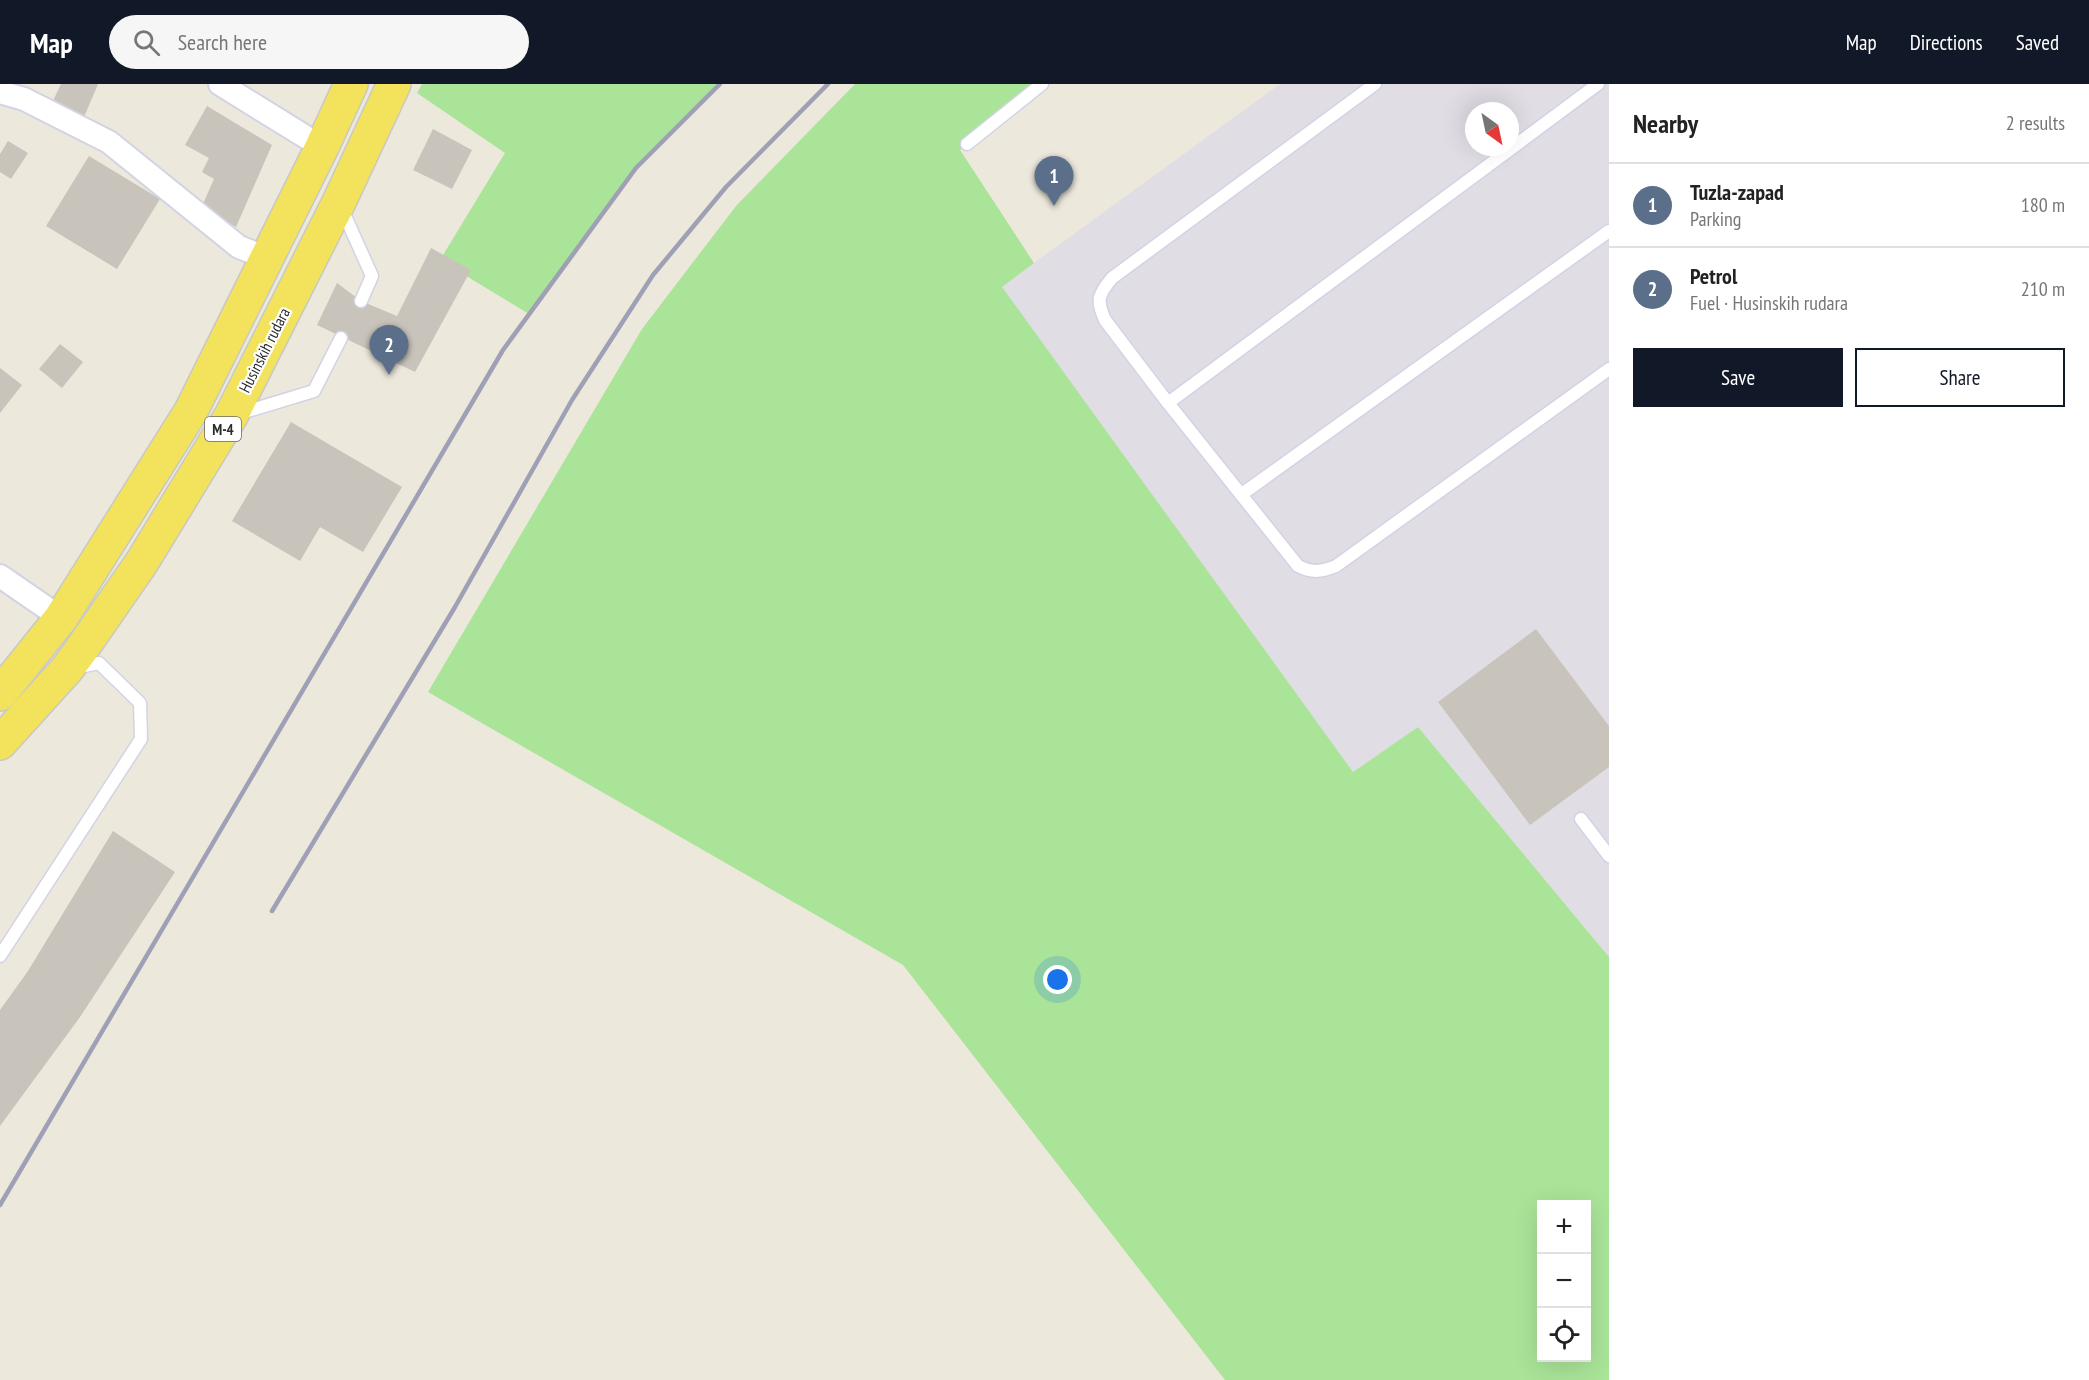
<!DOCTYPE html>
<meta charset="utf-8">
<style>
body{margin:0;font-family:"PT Sans Narrow",sans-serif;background:#f6f6f6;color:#222}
.controls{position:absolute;right:18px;bottom:18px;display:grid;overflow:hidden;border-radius:0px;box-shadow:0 6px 24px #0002}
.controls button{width:54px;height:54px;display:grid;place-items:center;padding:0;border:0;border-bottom:2px solid #e0e0e0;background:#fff;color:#222;font:30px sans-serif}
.compass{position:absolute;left:1465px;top:18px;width:54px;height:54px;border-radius:50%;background:#fff;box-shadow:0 6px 24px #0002;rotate:147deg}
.you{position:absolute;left:1058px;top:896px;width:21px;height:21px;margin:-15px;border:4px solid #fff;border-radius:50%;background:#1a73e8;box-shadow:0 0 0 9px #1a73e833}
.badge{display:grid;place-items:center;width:39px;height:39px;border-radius:50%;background:#111827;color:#fff;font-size:20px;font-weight:700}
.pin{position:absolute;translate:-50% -50px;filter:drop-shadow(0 2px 3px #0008)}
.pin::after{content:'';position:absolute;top:32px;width:21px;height:18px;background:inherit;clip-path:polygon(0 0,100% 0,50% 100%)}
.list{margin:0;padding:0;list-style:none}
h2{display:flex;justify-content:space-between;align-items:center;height:78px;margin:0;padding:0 24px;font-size:26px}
h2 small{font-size:20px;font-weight:400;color:#767676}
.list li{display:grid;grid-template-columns:39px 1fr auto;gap:18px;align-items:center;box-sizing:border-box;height:84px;padding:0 24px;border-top:2px solid #e0e0e0}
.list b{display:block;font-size:22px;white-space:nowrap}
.list p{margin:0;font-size:20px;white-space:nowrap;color:#767676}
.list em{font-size:20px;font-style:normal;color:#767676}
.actions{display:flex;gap:12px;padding:18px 24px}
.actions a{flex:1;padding:14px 0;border:2px solid #111827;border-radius:0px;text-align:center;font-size:21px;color:#111827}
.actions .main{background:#111827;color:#fff}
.icon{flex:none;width:33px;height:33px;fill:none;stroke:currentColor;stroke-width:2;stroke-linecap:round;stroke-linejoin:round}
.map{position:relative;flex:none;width:1609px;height:1296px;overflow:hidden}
header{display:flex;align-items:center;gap:36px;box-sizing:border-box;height:84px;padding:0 30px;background:#111827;color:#fff}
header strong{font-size:28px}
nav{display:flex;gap:33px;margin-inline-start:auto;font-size:21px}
.search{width:420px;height:54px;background:#f6f6f6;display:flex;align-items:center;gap:15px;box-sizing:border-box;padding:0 21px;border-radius:33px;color:#767676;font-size:22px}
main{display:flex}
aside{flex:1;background:#fff}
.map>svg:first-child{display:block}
</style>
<header>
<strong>Map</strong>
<div class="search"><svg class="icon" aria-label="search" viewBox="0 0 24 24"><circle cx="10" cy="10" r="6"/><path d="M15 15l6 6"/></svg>Search here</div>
<nav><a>Map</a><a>Directions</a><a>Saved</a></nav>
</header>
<main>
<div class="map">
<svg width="1609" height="1296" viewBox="0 0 1609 1296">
<rect width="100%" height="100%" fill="#ede8dc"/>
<!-- industrial -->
<path fill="#e0dde5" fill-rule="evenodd" d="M1280,0H1609V873L1418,643L1353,688L1001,203ZM1474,27H1510V63H1474Z"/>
<!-- green -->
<g fill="#a9e498" fill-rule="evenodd">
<path d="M422,0H720L636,84L529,230L440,176L505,69L417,9Z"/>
<path d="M855,0H1042L960,66L1034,179L1002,203L1353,688L1418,643L1609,873V1296H1225L903,881L428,608L642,245L736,122ZM1542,1120H1586V1274H1542Z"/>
</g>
<!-- building -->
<g fill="#c8c4bc">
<path d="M61,0H98L84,33L52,19Z"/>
<path d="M207,22L272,61L236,143L202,122L214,95L202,88L209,74L185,61Z"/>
<path d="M433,45L472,66L452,105L413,86Z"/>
<path d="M8,57L28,69L11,95L0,88V70Z"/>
<path d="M89,72L160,115L117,185L46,142Z"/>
<path d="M431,164L471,186L415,288L317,241L337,199L361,217L397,232Z"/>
<path d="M60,260L83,278L62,304L39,285Z"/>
<path d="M0,284L22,301L0,329Z"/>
<path d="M291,338L402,403L363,468L320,443L300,477L232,437Z"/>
<path d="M1536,545L1609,642V683L1530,741L1438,618Z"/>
<path d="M113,747L175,788L80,933L0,1042V926L28,887Z"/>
</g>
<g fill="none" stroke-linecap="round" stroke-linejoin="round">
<!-- service casing -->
<g stroke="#d2d3e4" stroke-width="15">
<g id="service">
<path d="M1375,0L1112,194C1098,211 1096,216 1105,236L1168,319L1298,482C1312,489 1321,488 1336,482L1609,285"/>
<path d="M967,60L1042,0"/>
<path d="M341,123L372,192L361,217"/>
<path d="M1168,319L1598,0"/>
<path d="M238,330L314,307L341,254"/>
<path d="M1242,410L1609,147"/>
<path d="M1581,735L1609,772"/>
<path d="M0,872L141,655L140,619L99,579L74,584"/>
</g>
</g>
<!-- minor casing -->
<g stroke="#d2d3e4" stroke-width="26">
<g id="minor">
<path d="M220,0L322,63"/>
<path d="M0,8L24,15L109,58L239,163L267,174"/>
<path d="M0,492L61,534"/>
</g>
</g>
<!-- primary casing -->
<g stroke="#c8c8c8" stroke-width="36">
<g id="primary">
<path d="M0,610L61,534L191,327L322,63L351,0"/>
<path d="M0,659L67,585L81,566L142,478L231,332L339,118L394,0"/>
</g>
</g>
<!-- service -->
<use href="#service" stroke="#fff" stroke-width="12"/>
<!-- minor -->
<use href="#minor" stroke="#fff" stroke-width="22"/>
<!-- primary -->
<use href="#primary" stroke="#f3e25b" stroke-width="33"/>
<!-- rail -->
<g stroke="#9fa0b5" stroke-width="4.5">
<path d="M272,827L455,523L572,316L653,191L726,103L828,0"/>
<path d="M0,1121L503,266L636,84L720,0"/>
</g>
</g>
<g text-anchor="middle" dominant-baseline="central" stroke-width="4.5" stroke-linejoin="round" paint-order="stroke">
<!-- shield labels -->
<rect fill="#fff" stroke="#6b6b6b" stroke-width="1.5" x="205" y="333" width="36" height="24" rx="4.5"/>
<g font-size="15" font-weight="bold" fill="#2b2b2b">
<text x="223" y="345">M-4</text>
</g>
<!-- street labels -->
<g font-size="16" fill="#2b2b2b" stroke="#fff">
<text transform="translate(264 266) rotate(-63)">Husinskih rudara</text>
</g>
</g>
</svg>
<div class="controls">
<button>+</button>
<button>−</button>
<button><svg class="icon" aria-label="locate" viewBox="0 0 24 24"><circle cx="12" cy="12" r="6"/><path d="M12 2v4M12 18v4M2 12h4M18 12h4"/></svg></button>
</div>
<svg class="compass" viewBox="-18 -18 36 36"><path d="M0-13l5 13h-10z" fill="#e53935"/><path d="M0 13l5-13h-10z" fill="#767676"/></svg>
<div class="you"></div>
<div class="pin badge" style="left:1054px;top:122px;background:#5c6f8a">1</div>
<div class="pin badge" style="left:389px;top:291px;background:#5c6f8a">2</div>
</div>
<aside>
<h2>Nearby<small>2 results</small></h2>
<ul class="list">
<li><span class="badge" style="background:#5c6f8a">1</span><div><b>Tuzla-zapad</b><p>Parking</p></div><em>180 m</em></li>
<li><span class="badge" style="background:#5c6f8a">2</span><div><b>Petrol</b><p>Fuel · Husinskih rudara</p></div><em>210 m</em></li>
</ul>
<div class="actions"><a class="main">Save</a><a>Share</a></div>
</aside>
</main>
